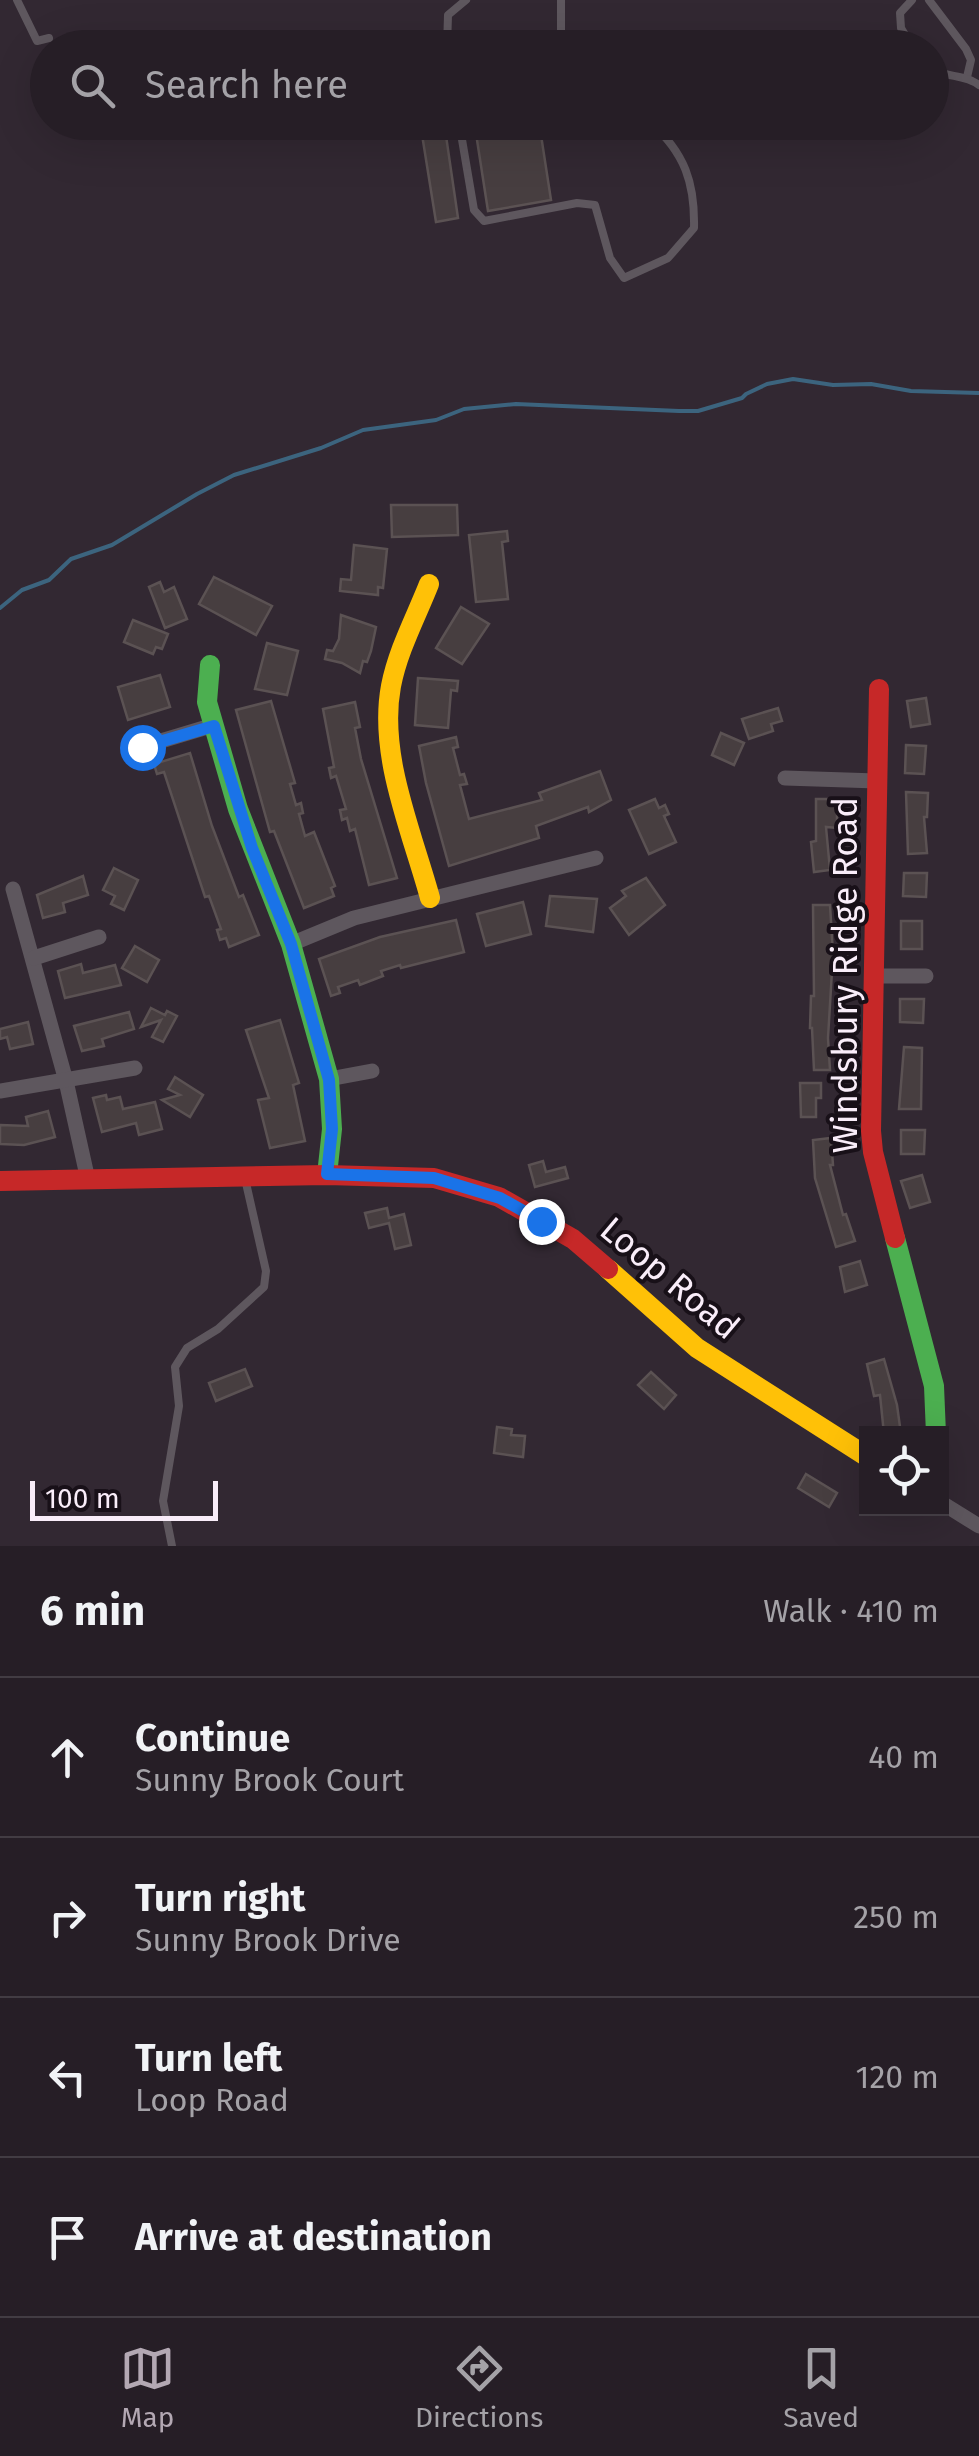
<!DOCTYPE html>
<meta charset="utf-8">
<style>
body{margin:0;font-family:"Fira Sans",sans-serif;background:#2e272e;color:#f1f3f6}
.controls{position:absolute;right:30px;bottom:30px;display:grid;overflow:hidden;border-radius:0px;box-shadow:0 10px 40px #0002}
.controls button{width:90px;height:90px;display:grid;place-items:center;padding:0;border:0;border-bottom:2px solid #423c43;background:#261e26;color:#f1f3f6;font:50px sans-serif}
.scale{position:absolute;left:30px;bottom:25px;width:188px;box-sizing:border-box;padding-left:10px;border:5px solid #f9edf9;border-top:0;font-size:28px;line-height:35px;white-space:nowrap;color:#f9edf9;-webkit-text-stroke:8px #181018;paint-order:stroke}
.stop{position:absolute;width:30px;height:30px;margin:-22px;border:8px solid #1a73e8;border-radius:50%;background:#fff}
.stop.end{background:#1a73e8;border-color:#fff;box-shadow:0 2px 10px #0008}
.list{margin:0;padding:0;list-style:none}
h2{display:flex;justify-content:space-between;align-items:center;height:130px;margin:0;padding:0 40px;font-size:42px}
h2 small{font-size:32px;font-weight:400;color:#a4a2a7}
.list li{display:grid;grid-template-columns:65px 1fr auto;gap:30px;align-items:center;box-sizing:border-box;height:160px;padding:0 40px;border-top:2px solid #423c43}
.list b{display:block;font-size:38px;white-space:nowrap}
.list p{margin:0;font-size:32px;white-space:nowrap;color:#a4a2a7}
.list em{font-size:32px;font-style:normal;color:#a4a2a7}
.icon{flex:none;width:55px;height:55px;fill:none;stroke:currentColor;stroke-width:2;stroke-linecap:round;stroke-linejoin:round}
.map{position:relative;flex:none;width:979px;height:1546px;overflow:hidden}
.search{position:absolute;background:#261e26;box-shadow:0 10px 40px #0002;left:30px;right:30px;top:30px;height:110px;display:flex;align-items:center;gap:25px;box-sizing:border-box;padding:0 35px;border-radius:55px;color:#a4a2a7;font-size:38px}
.sheet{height:770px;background:#261e26}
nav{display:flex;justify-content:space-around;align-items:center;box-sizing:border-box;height:140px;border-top:2px solid #423c43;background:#261e26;font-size:28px;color:#a4a2a7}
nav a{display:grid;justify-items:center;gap:5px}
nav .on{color:#b3a8b3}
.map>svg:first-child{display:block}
</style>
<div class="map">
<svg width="979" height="1546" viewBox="0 0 979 1546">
<rect width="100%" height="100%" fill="#322832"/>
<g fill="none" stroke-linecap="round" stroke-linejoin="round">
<!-- stream -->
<path stroke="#3c647e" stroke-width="4" d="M0,608L22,590L49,580L71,559L112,545L197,494L234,475L321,448L363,430L436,420L464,409L516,404L679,411H698L742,398L746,394L767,384L793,379L833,385L871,384L911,391L979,393"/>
</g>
<!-- building -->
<g fill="#473e40" stroke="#5b5253" stroke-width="2.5">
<path d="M420,122H444L458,218L436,222Z"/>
<path d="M506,122H539L551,200L488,211L475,127Z"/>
<path d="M391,505H457L458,535L392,537Z"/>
<path d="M507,531L508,541L502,542L508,599L476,602L469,535Z"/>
<path d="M354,545L387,549L383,588L378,587V595L340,591L341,579L351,580Z"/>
<path d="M214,577L272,606L256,635L199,604Z"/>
<path d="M160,582L164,592L174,587L187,619L165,628L149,587Z"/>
<path d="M461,607L489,624L462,664L436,648Z"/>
<path d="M341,615L376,627L371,651L367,662L363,661L360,673L342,663L325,659L327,650L333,651L339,639Z"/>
<path d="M133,620L168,634L162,649L156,647L153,654L124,642Z"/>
<path d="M267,643L298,651L287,695L255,689Z"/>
<path d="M160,675L170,707L128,720L118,687Z"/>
<path d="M418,678L458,681L457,691L451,690L448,728L415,725Z"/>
<path d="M926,698L930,724L911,727L907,701Z"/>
<path d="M271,701L295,783L290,784L296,805L301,803L303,813L299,814L305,836L314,832L335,886L331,888L334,896L304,908L274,831L270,832L236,710Z"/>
<path d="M355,702L360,727L355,728L361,759L397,878L369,885L355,829L350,831L347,818L342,820L340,810L346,809L336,776L331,778L329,768L334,767L323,709Z"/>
<path d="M778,708L782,721L771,724L773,731L749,739L742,719Z"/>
<path d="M721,733L744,743L734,765L712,755Z"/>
<path d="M456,737L458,747L453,748L460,775L464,774L467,784L460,785L469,819L542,800L539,793L600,771L611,800L589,812L588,807L536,826L539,838L449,866L426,783L419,746Z"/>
<path d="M906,745L926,746L924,774L905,773Z"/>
<path d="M190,753L212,826L239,897L243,895L259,935L229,947L226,938L220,940L217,930L221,929L209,896L205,897L164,772L157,774L154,764Z"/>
<path d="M906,792L928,793L927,817H924L927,853L908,854Z"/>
<path d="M655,799L659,808L665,805L669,814L664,816L676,842L649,854L629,810Z"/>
<path d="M816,799H837V828L826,827L830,870L814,872L811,842L816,841Z"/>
<path d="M114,868L138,880L124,910L111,904L115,896L103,890Z"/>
<path d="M904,873H927L926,897L903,896Z"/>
<path d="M83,876L88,895L63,903L65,912L43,918L37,895Z"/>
<path d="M646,878L665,905L629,935L610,908L626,896L622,891Z"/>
<path d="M550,896L597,899L593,932L546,926Z"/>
<path d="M523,902L531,934L486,946L477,914Z"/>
<path d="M813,905H830L833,954L828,1038L830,1070H814L812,1028H810L811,996H814Z"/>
<path d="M456,920L464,952L401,968L400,965L381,971L383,976L360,985L358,980L338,987L340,993L331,996L319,959L380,937Z"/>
<rect x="901" y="921" width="21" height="28"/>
<path d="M135,946L159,960L147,982L122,968Z"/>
<path d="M81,964L83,973L115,965L121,985L65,998L58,971Z"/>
<path d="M900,999H924L923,1023L900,1022Z"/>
<path d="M151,1008L165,1015L167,1011L177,1016L163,1042L152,1037L161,1020L141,1027Z"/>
<path d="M129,1012L134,1029L102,1039L104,1046L82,1051L74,1026Z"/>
<path d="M280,1020L299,1083L293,1085L305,1141L270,1148L258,1100L269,1098L246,1030Z"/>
<path d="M28,1022L33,1044L10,1049L7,1037L0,1039V1029Z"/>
<path d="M904,1047L922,1048L921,1109H899Z"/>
<path d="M175,1077L203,1095L190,1117L162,1100L180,1095L168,1089Z"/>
<path d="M800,1083H821V1098H816V1117H801Z"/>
<path d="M106,1095L107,1100L120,1097L123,1109L155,1102L162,1129L139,1135L136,1123L102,1132L93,1098Z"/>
<path d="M48,1111L55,1137L24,1145L0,1144V1125L28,1126L26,1117Z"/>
<path d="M901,1130H925L924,1154H901Z"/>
<path d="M831,1138L833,1165H830L843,1215L846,1214L855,1241L836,1247L815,1178L813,1140Z"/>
<path d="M543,1161L546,1172L565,1167L568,1178L535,1187L529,1165Z"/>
<path d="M922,1175L930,1202L910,1208L901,1181Z"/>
<path d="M387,1208L389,1218L404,1214L411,1245L395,1249L389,1223L369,1228L365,1213Z"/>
<path d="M860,1261L867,1285L845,1292L840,1267Z"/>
<path d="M884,1359L897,1405L901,1434H884L880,1395L874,1396L867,1364Z"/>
<path d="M245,1369L252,1386L216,1401L209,1383Z"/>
<path d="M651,1372L676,1395L664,1409L638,1385Z"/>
<path d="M497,1427L512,1429L511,1435L525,1436L523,1457L494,1453Z"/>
<path d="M806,1474L837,1493L829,1507L798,1488Z"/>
</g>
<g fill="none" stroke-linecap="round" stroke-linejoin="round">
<!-- lane -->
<g stroke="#5e575e" stroke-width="8">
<path d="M17,0L37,41L49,38"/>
<path d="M561,0V48"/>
<path d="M912,0L900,13L901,28L913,48"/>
<path d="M929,0L966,49L971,60L967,77"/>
<path d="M447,48L448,15L466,0"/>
<path d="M932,69C947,78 964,74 979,85"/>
<path d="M459,122L474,210L484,221L577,203L595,205L610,258L624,278L668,258L694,228C695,183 685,153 650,122"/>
<path d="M172,1546L163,1501L179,1406L175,1367L187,1348L218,1329L264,1287L266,1271L246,1183"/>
</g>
<!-- street -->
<g stroke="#5e575e" stroke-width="15">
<path d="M141,747L214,725"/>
<path d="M785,778L877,781"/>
<path d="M13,889L66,1081L88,1180"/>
<path d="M291,944L354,918L596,858"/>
<path d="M34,958L99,937"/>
<path d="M874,976H926"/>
<path d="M329,1079L372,1071"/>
<path d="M0,1091L135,1068"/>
<path d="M942,1503L979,1526"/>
</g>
<!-- fast -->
<g stroke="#4caf50" stroke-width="20">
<path d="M210,665L207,702L238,809L291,944L329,1079L332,1129L327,1175"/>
<path d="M895,1238L934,1386L936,1434"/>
</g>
<!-- slow -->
<g stroke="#ffc107" stroke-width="20">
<path d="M429,584C416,617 398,650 391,686C378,755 412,832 430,898"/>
<path d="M608,1269L697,1348L866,1456"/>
</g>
<!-- jam -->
<g stroke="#c62828" stroke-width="20">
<path d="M879,689L871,1131L873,1152L895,1238"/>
<path d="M0,1181L327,1175L434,1178L499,1197L573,1239L608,1269"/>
</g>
</g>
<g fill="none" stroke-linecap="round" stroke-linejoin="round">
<!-- route -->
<path stroke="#1a73e8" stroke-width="12" d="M142,747L214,726L252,848L291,944L329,1080L332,1129L327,1174L434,1178L500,1198L541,1221"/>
</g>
<g text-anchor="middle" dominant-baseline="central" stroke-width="8" stroke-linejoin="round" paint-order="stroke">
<!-- street labels -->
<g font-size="35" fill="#f9edf9" stroke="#181018">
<text transform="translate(845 975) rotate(-90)">Windsbury Ridge Road</text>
<text transform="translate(670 1278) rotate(40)">Loop Road</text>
</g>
</g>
</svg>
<div class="controls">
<button><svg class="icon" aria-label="locate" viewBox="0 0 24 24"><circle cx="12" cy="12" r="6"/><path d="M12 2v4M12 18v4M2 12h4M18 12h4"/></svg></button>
</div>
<div class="scale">100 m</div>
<div class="stop" style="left:142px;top:747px"></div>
<div class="stop end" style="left:541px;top:1221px"></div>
<div class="search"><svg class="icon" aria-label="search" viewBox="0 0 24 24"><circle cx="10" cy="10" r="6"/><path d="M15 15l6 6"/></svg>Search here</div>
</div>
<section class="sheet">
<h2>6 min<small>Walk · 410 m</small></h2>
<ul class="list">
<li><svg class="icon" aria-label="ahead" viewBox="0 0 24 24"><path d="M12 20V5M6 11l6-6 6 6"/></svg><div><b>Continue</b><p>Sunny Brook Court</p></div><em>40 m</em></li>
<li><svg class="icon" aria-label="right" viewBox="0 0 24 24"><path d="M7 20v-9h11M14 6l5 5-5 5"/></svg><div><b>Turn right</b><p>Sunny Brook Drive</p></div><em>250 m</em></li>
<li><svg class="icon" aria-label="left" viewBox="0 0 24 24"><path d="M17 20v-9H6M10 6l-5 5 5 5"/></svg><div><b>Turn left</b><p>Loop Road</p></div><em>120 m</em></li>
<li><svg class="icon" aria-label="arrive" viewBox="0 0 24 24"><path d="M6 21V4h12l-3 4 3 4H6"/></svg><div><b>Arrive at destination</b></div></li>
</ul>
</section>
<nav>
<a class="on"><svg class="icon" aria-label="map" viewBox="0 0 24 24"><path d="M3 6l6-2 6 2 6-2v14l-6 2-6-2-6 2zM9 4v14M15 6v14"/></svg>Map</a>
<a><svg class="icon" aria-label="directions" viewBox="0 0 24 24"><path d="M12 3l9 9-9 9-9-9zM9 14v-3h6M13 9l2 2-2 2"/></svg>Directions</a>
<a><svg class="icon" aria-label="saved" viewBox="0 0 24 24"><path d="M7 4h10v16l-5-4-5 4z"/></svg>Saved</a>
</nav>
